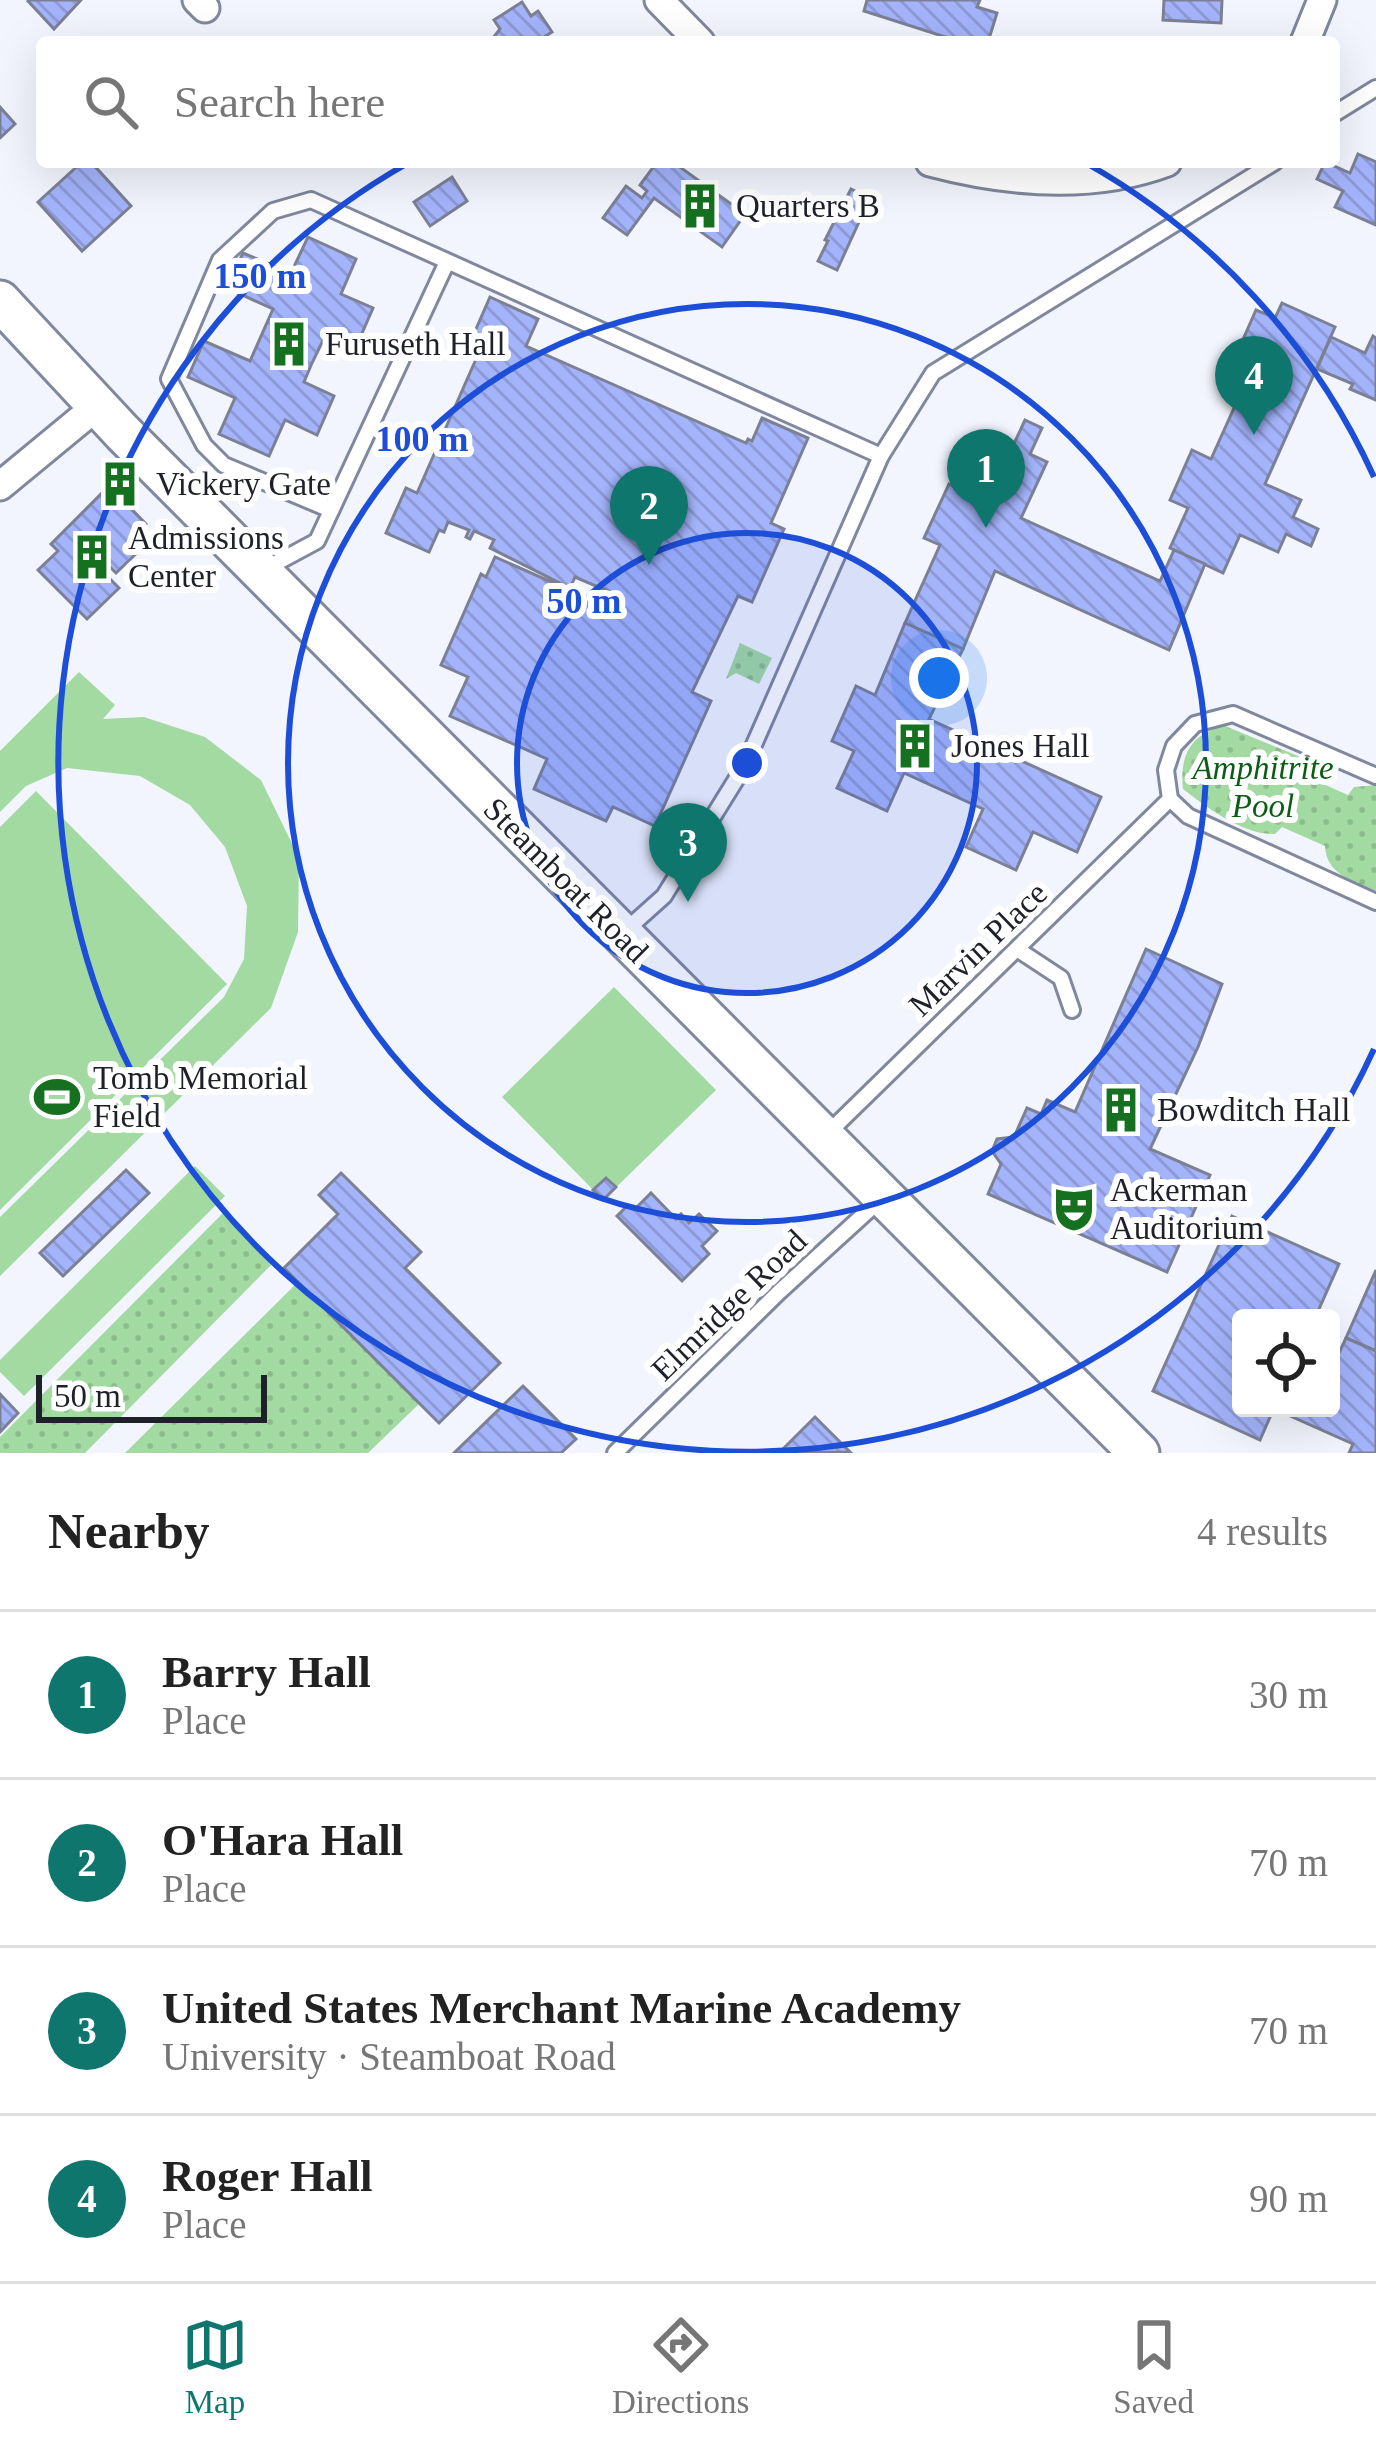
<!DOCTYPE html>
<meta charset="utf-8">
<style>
body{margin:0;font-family:"Times New Roman",serif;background:#f6f6f6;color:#222}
.controls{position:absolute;right:36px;bottom:36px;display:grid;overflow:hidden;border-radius:12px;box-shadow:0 12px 48px #0002}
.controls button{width:108px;height:108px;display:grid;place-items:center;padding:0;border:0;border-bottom:3px solid #e0e0e0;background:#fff;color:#222;font:60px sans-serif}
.scale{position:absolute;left:36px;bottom:30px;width:231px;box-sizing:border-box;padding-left:12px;border:6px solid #1f212a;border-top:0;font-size:33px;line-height:42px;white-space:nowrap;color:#1f212a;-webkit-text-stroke:9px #fff;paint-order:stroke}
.you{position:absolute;left:939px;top:678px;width:42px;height:42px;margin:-30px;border:9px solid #fff;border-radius:50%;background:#1a73e8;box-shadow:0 0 0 18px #1a73e833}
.badge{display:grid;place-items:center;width:78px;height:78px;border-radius:50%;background:#0f766e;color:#fff;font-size:39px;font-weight:700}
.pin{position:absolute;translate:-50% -99px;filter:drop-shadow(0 3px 6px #0008)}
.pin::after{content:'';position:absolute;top:63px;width:42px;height:36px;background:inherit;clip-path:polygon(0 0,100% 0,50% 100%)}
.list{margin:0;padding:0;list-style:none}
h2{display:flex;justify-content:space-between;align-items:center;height:156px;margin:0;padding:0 48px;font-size:51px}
h2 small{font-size:39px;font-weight:400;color:#767676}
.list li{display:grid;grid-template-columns:78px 1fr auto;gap:36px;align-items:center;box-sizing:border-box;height:168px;padding:0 48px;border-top:3px solid #e0e0e0}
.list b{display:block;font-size:45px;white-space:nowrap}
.list p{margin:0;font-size:39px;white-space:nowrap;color:#767676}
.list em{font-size:39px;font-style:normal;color:#767676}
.icon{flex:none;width:66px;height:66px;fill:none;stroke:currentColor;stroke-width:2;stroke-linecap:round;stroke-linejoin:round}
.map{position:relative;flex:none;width:1376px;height:1453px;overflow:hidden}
.search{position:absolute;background:#fff;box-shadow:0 12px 48px #0002;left:36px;right:36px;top:36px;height:132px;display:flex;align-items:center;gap:30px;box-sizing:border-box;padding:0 42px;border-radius:12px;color:#767676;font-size:45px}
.sheet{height:828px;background:#fff}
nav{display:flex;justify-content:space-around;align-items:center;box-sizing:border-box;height:168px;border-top:3px solid #e0e0e0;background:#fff;font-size:33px;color:#767676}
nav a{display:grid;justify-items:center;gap:6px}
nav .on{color:#0f766e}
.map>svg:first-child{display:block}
</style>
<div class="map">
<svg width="1376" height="1453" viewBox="0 0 1376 1453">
<defs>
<pattern id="park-dots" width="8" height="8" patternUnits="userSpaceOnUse" patternTransform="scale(3)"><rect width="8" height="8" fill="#a2daa1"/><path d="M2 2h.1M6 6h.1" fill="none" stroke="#8bbb8b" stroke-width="1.8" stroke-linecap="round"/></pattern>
<pattern id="building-back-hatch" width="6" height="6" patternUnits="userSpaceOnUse" patternTransform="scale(3)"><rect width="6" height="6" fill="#a4b4fb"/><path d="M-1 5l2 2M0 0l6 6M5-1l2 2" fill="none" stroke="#8d9ad7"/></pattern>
</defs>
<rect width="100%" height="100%" fill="#f2f5fe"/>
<!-- grass -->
<g fill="#a2daa1">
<path d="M79,672L115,705L103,719L144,717L205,737L261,780L299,858L298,932L271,1008L0,1276V1217L224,997L244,959L247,906L225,847L190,805L140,776L67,768L26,786L0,812V751Z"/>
<path d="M36,791L227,984L0,1210V827Z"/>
<path d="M614,987L716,1090L603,1200L502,1097Z"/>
<path d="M195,1166L225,1196L24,1396L0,1372V1360Z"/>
</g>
<!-- park -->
<g fill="url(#park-dots)">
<path d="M740,643L772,658L759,684L736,673L726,679Z"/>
<path d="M1225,726L1303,758L1305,776L1348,795L1354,787L1376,785V891C1352,880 1326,874 1325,846L1282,827L1275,834C1243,835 1208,808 1183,789C1179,756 1191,733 1225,726Z"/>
<path d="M224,1212L274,1262L85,1453H0V1437Z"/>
<path d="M298,1282L420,1403L368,1453H125Z"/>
</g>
<!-- building -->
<g fill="url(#building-back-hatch)" stroke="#7b8095" stroke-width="3">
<path d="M81,0L54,29L28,1L29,0Z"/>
<path d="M867,0H980L977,7L997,13L988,42H961L864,11Z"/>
<path d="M1164,0H1222L1221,23L1163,20Z"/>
<path d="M522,2L531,16L538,11L552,32L544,37L547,42H490L500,29L494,20Z"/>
<path d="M0,107L15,124L0,138Z"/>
<path d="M1358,154L1376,162V225L1335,207L1343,191L1317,179L1325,162L1350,173Z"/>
<path d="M82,162H91L131,206L82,251L38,202Z"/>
<path d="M657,162H673L745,214L722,247L654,198L627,235L603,218L626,186L642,198L647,191L640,185Z"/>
<path d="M452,177L467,201L430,226L414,202Z"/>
<path d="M851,189L870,198L837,270L818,261L828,241L825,240Z"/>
<path d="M308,237L356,259L341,294L373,308L356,347L326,334L312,363L304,382L334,396L317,435L285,420L269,456L219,434L235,398L188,377L204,341L250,361L273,309L227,288L243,253L291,273Z"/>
<path d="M490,297L538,319L526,346L746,443L748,439L752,441L762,418L808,438L771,523L784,529L752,602L738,596L692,692L711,701L655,826L613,807L606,821L534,789L547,759L450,716L468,677L441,665L481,574L486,577L495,557L617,611L623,597L599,587L596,594L593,593L596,586L575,577L570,588L490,548L494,540L474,531L470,539L466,537L469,530L448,522L444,532L439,530L429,552L386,533L406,488L417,493L480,350L469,345Z"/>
<path d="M1282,303L1335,327L1265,484L1301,500L1293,517L1318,529L1311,546L1286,534L1278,552L1240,535L1223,573L1170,548L1188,508L1170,500L1192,450L1211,459L1252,368L1234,360L1256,310L1275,318Z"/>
<path d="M1373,336L1376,338V400L1350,389L1353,384L1317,369L1331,337L1365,353Z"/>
<path d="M1025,420L1042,428L1030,454L1047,462L1021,518L1160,581L1174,550L1205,564L1169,650L995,571L963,649L905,623L940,545L924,538L949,484L971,495L997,438L1013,446Z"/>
<path d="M127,469L135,478L117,495L109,486Z"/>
<path d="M109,486L146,524L132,538L142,548L116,573L107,564L101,570L119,588L87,619L38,570L58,551L51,544Z"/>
<path d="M905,623L963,649L929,719L1101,797L1077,852L1033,832L1016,870L966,847L983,809L904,773L887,811L837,788L854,751L832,741L856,686L875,695Z"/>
<path d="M1146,949L1222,984L1198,1047L1150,1149L1210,1175L1167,1272L988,1194L1001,1164L992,1151L997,1139L1014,1137L1027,1108L1041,1114L1047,1100L1075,1112Z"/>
<path d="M126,1170L149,1193L63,1276L40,1253Z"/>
<path d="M341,1173L421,1252L405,1268L500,1363L439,1423L284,1268L338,1214L319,1195Z"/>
<path d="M606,1178L616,1187L603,1200L593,1190Z"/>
<path d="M651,1193L676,1219L681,1214L689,1223L699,1214L717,1231L702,1246L709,1254L682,1281L617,1216L628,1205L635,1209Z"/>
<path d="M1232,1216L1339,1264L1315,1318H1241V1408H1274L1260,1440L1153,1391Z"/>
<path d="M1376,1270V1351L1346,1338Z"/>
<path d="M1346,1338L1376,1351V1453H1349L1353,1444L1288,1415L1291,1408H1331V1370Z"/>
<path d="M523,1386L576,1439L561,1453H454Z"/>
<path d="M0,1394L18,1413L0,1432Z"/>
<path d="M815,1417L850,1452L779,1453Z"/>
</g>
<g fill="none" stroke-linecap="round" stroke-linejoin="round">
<!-- lane casing -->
<g stroke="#81879c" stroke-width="20">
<g id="lane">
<path d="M1334,114L1376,88"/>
<path d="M331,510L224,465L204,445L169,379L220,260L273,211L311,200L881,456"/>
<path d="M263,570L317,541L447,262"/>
<path d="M1170,799L1188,816L1376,902"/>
<path d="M625,931L664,896L745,765L881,456L933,373L1275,162"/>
<path d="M1017,949L1061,978L1072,1010"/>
<path d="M827,1134L1170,799L1166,770L1174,746L1195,724L1233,714L1376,776"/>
<path d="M615,1453L779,1292L882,1198"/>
</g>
</g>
<!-- street casing -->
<g stroke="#81879c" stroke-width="33">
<g id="street">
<path d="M197,0L205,8"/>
<path d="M659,0L700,42"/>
<path d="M1305,42L1322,0"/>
<path d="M930,162C1006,182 1092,190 1167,162"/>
<path d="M0,486L97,406"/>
</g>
</g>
<!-- secondary casing -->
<g stroke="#81879c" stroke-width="45">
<path id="secondary" d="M0,301L123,433L1139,1453"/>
</g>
<!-- lane -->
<use href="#lane" stroke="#fff" stroke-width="14"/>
<!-- street -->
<use href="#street" stroke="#fff" stroke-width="27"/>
<!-- secondary -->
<use href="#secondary" stroke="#fff" stroke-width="39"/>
</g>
<!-- distance rings -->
<circle cx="747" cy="763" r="230" fill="#1d4ed8" fill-opacity=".12"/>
<g fill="none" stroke="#1d4ed8" stroke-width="6">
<circle cx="747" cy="763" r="230"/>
<circle cx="747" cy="763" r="459"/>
<path d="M1374 1049A689 689 0 1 1 408 163M1086 163A689 689 0 0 1 1374 477"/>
</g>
<!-- icons -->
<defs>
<g id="building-bare" transform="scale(3.6)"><path d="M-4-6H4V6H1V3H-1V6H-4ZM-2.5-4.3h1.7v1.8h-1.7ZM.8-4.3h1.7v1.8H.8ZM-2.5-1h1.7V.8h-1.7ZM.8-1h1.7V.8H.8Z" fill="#15711f" stroke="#fff" stroke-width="2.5" paint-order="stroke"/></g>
<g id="stadium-bare" transform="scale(3.6)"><path d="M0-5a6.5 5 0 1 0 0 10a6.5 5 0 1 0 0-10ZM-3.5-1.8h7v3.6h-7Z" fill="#15711f" stroke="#fff" stroke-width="2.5" paint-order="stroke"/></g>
<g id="theatre-bare" transform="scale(3.6)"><path d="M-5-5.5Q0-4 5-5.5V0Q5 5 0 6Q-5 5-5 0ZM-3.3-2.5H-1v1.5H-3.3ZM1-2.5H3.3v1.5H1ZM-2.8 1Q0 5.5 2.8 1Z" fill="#15711f" stroke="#fff" stroke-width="2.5" paint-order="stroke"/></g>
</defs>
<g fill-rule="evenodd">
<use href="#building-bare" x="700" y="206"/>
<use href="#building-bare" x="289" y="344"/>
<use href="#building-bare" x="120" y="484"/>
<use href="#building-bare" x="92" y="557"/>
<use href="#building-bare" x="915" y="746"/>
<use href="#stadium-bare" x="57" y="1097"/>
<use href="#building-bare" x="1121" y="1110"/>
<use href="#theatre-bare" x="1074" y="1209"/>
</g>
<g text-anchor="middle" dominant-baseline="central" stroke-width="12" stroke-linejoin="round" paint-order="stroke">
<!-- poi labels -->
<g font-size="33" fill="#1f212a" stroke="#fff" text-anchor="start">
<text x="736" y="206">Quarters B</text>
<text x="325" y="344">Furuseth Hall</text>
<text x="156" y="484">Vickery Gate</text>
<text x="128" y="538">Admissions<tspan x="128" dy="38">Center</tspan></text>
<text x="951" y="746">Jones Hall</text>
<text x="93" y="1078">Tomb Memorial<tspan x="93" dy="38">Field</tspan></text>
<text x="1157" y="1110">Bowditch Hall</text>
<text x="1110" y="1190">Ackerman<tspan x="1110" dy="38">Auditorium</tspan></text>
</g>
<!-- park labels -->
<g font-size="33" font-style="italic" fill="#0b5d15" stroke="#fff">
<text x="1263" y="768">Amphitrite<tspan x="1263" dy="38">Pool</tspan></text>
</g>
<!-- street labels -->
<g font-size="33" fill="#1f212a" stroke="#fff">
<text transform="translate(566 880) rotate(45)">Steamboat Road</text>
<text transform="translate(978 949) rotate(-44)">Marvin Place</text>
<text transform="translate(729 1305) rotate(-44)">Elmridge Road</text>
</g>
</g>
<circle cx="747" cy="763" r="18" fill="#1d4ed8" stroke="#fff" stroke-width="6"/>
<g font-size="36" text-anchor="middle" font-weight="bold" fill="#1d4ed8" stroke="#fff" stroke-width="12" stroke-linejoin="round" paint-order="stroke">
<text x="260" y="288">150 m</text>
<text x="422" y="451">100 m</text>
<text x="584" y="613">50 m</text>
</g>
</svg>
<div class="controls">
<button><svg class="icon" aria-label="locate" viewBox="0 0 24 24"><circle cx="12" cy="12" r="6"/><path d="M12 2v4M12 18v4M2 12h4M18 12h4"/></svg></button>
</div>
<div class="scale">50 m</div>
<div class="you"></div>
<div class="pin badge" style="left:986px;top:528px">1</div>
<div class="pin badge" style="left:649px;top:565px">2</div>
<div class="pin badge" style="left:688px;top:902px">3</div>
<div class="pin badge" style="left:1254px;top:435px">4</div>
<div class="search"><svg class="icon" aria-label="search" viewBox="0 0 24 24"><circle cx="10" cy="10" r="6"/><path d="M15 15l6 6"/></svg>Search here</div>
</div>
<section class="sheet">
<h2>Nearby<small>4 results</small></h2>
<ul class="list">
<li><span class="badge">1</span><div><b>Barry Hall</b><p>Place</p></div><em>30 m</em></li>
<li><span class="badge">2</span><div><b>O'Hara Hall</b><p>Place</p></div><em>70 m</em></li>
<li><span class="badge">3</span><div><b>United States Merchant Marine Academy</b><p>University · Steamboat Road</p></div><em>70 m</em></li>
<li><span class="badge">4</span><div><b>Roger Hall</b><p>Place</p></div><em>90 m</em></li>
</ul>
</section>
<nav>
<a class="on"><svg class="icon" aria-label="map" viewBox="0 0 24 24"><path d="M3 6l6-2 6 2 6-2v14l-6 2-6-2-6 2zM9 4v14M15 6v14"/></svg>Map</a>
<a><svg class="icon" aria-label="directions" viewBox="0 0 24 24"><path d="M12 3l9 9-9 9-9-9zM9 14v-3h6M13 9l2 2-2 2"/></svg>Directions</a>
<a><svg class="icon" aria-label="saved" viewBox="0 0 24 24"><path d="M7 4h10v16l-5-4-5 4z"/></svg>Saved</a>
</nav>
